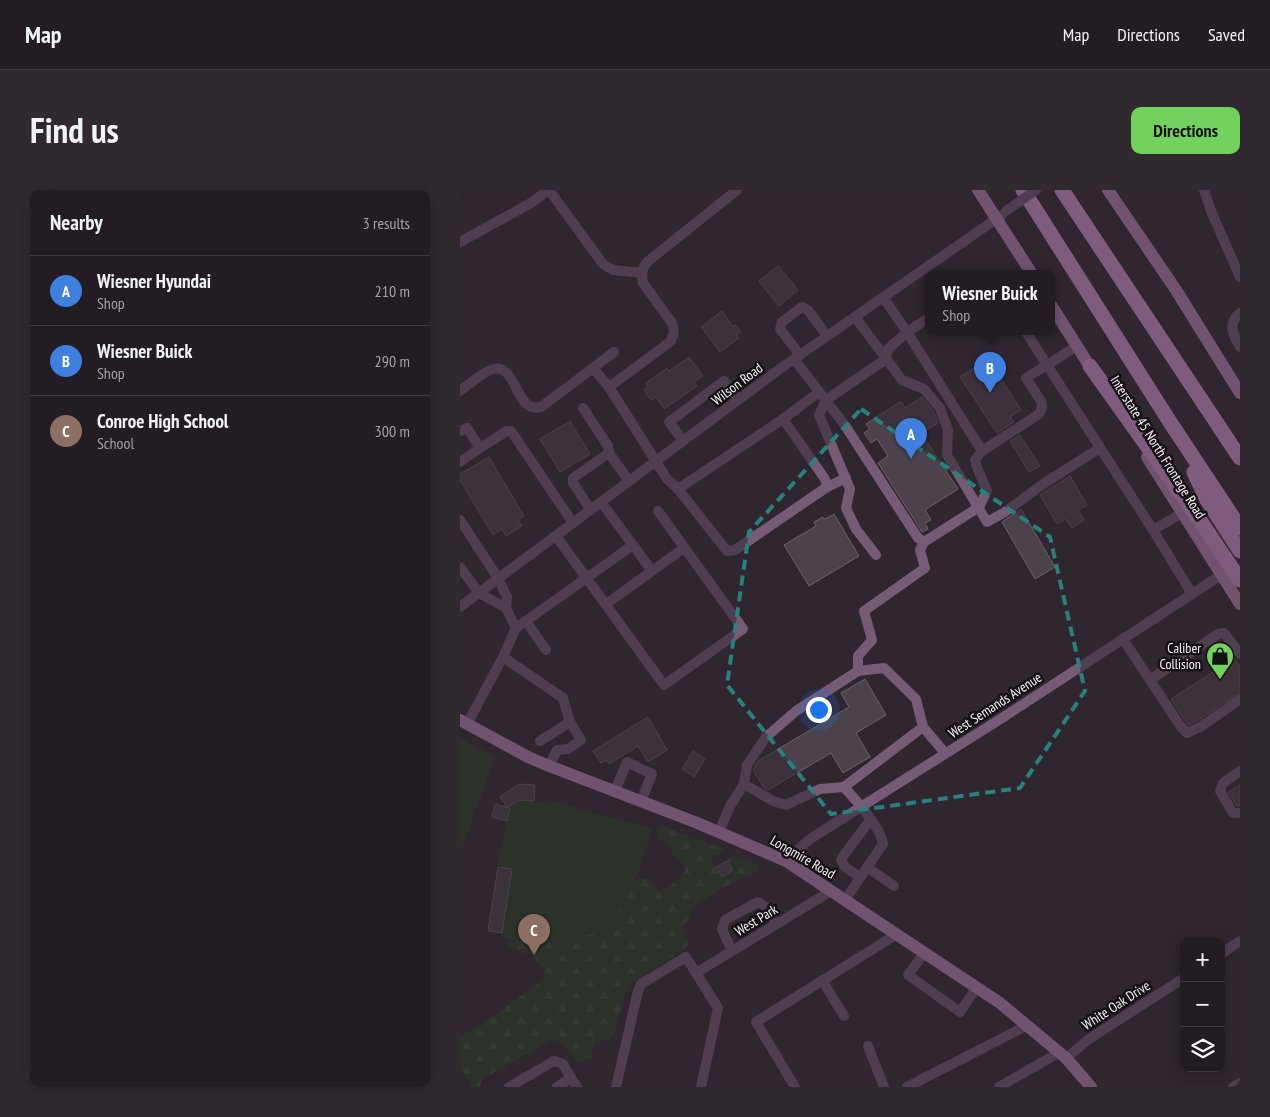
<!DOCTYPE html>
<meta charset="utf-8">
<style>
body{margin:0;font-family:"PT Sans Narrow",sans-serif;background:#302930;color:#f1f3f6}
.controls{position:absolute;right:15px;bottom:15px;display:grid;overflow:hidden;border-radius:10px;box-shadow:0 2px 12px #0003}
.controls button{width:45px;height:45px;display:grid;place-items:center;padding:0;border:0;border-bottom:1px solid #413a41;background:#241c23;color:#f1f3f6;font:25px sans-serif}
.you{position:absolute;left:358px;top:519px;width:18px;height:18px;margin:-12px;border:4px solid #fff;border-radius:50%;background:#1a73e8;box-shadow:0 0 0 8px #1a73e833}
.badge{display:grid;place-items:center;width:32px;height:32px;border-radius:50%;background:#72d25e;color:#fff;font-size:16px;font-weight:700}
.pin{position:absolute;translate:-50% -41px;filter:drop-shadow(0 1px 2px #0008)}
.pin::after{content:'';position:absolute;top:26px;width:18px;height:15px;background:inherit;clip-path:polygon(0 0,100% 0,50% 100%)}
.popup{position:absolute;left:465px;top:80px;width:130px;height:65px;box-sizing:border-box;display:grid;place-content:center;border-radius:10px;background:#241c23;filter:drop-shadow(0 1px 4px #0005);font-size:16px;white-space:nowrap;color:#a3a1a6}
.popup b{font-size:19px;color:#f1f3f6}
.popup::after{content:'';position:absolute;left:50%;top:100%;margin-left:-10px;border:10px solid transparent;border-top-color:#241c23}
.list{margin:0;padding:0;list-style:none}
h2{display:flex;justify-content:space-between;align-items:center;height:65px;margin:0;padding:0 20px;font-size:21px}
h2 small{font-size:16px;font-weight:400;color:#a3a1a6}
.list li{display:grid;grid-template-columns:32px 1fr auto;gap:15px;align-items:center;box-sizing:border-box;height:70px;padding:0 20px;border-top:1px solid #413a41}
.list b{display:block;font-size:19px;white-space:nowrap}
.list p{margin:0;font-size:16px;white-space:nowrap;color:#a3a1a6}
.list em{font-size:16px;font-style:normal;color:#a3a1a6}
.icon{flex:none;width:28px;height:28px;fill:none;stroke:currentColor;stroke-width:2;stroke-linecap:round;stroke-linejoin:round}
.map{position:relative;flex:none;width:780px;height:897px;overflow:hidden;border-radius:10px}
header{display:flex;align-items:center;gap:30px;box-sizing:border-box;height:70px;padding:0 25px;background:#241c23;border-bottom:1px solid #413a41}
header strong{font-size:24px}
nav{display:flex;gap:28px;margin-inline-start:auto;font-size:18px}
.intro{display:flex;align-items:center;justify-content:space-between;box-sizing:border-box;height:120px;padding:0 30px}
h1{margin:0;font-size:35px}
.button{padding:12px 22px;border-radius:10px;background:#72d25e;color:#111;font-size:18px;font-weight:700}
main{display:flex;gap:30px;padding:0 30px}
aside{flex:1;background:#241c23;border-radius:10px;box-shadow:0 2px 12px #0003}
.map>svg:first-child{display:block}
</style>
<header>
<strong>Map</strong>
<nav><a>Map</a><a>Directions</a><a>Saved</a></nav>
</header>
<div class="intro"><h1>Find us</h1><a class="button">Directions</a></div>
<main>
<aside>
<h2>Nearby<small>3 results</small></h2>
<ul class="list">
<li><span class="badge" style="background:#3f7fe0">A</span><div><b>Wiesner Hyundai</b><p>Shop</p></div><em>210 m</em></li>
<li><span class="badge" style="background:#3f7fe0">B</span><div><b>Wiesner Buick</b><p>Shop</p></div><em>290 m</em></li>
<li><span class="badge" style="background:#8d6e63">C</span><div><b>Conroe High School</b><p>School</p></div><em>300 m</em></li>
</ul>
</aside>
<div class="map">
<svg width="780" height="897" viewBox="0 0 780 897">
<defs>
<pattern id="forest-firs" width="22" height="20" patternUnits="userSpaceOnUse" patternTransform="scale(1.25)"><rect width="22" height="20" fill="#294024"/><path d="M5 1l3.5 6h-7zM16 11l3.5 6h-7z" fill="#3e533a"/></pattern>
</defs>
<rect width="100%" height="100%" fill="#30262f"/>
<!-- forest -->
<path fill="url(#forest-firs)" d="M201,637H205L265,659L264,662L250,670L262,686L273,680L267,671L269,668L276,665L299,675V679L290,687L284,686L231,717L230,720L232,727L221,737L229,754L223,760L168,796L153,846C148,854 142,849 135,852L131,867L120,872L117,871L99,852L92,850L26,887L21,891L20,897H11L0,876V847L34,826L85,788L84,781L72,765L60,763L55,758L49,757L46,755L51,751H88L104,750L138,740L162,714L174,691L181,688H189L198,700C206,701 223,686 226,679L223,673L213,665L207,652L198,649L197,642Z"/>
<!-- pitch -->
<g fill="#294024">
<path d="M0,548L35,567L0,664Z"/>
<path d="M61,610L94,612L192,638V642C186,653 184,667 179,679C174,692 158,727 147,736C135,745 114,749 99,750C80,752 59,754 41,747L52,679L38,677L42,651L51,616Z"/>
</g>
<!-- building -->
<g fill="#4c424b" stroke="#6c616b">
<path d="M318,76L338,100L319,116L299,91Z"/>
<path d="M262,121L273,137L275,135L281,142L276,145L279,148L260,162L241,137Z"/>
<path d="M229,167L243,186L234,192L237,196L204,219L196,207L191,210L184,200L188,197L186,193L207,178L209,181Z"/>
<path d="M528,169L561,220L550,227L554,232L537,243L500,187Z"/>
<path d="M462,207L474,222L478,233L461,243L498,299L465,320L471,330L465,333L468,339L462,342L418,273L428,266L417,249L411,253L404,243L410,239L406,234L441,211L445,218Z"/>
<path d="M110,231L130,264L100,282L80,249Z"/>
<path d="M560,245L580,276L569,282L550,251Z"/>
<path d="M29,267L64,326L58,330L62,336L46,346L42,339L33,345L0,290V284Z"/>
<path d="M610,286L627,315L618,320L624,330L612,338L606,329L597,334L580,305Z"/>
<path d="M561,319L595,377L575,389L542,332Z"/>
<path d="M374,324L399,366L349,396L324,355L356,336L354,332L363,327L365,329Z"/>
<path d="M766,458L780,476V502L739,530L728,535L711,509L764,475L757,464Z"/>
<path d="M405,489L426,525L396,543L410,567L383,583L371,563L308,600L304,598L293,580L298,571L389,517L381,503Z"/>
<path d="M188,527L207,560L188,572L178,556L149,574L146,570L141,573L133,561Z"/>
<path d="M233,561L245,569L234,587L222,579Z"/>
<path d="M59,594L75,595L74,611L60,610L48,617L50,618L47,631L32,627L35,614L47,617L40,607Z"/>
<path d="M780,595V616H777L768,602Z"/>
<path d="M267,671L273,680L262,687L256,677Z"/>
<path d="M38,677L52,679L42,743L28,741Z"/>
</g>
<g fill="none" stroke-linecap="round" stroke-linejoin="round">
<!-- minor -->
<g stroke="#765b75" stroke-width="10">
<path d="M89,0L143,74L153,80L182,83"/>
<path d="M744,0L751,21L780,87"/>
<path d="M0,52L71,13L88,0"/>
<path d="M423,107L447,142L469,128"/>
<path d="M780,123C767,133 773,145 780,157"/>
<path d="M395,127L442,190L464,199L480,218L488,240L487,265L527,332L545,322L583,294L640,258"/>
<path d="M566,142L587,175L617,156"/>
<path d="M340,165L320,139L322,132L342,117L348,120L367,146"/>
<path d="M334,169L384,234L458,348L464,352L519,317L527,301L517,277L515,270L522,261"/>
<path d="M133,178L154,162"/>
<path d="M149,197L210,152C214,145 215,141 212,133L183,93C181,84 182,79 187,72L277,0"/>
<path d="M0,201C10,194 22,182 33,179C57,173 55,224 81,217L133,178L149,197L207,289L218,299L267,361L275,360L367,297L386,288"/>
<path d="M123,218L148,256L149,263"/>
<path d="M323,229L359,202"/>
<path d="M0,241L7,238L20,258L47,241H51L113,333"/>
<path d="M223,251L209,232L264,191L279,209"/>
<path d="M0,272L20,258"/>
<path d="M218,299L323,229L365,289L367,297"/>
<path d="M141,312L173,355"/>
<path d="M131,320L113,293V288L149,263L169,291"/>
<path d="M0,330L38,388L47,407L46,418L56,438L43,467L7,534"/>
<path d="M693,340L732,404"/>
<path d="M96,346L204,495L283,439L198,321"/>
<path d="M416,365L396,339L386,318L390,299L359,225L366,210L426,169L428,159L447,142L522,261L579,224L582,218L581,211L566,188L587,175L693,340L722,323"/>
<path d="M0,377L19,403L46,418"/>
<path d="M146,414L224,358"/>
<path d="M0,417L321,178L542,25"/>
<path d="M66,431L86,460"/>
<path d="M56,438L173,355L192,381"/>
<path d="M663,449L721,537L727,543L742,536L780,509"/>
<path d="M43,467L103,508L110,532"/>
<path d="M690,490L758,444L764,443L780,464"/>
<path d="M463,537L485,563"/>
<path d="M80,551L110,532L121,550L108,559L97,560L89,576"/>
<path d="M780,581L763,593L760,601L773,623H780"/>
<path d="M284,594L313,611L326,615L360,599L384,597L463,537L456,509L424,478L398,481"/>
<path d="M384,597C395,609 422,639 423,654L385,710"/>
<path d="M155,601L167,572L192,584L181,611"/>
<path d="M259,642L270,616L284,594L287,575L306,547L336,521L398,481V466L412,450L404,421L465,378L460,360L464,352"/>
<path d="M326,671L350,649L542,528L761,385"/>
<path d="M407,677L434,696"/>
<path d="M400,687L385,677L381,670L384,665L410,630"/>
<path d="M272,761L262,739L265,730L298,712L305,716L316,734"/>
<path d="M465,762L448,785L500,822L517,797"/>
<path d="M761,764L780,751"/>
<path d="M236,783L371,701"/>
<path d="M362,790L384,826"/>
<path d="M408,856L424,897"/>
<path d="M606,868L629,849L724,788"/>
<path d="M49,897L94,871L103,874L111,888"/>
<path d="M97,897L111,888L117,897"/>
<path d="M156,897L178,801L181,794L226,767L258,818L241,897"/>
<path d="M335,897L296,832L437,744"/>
<path d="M447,897L568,835"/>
<path d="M539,897L600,862"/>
<path d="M773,897L780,893"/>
</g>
<!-- major -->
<g stroke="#c28abf" stroke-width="12">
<path d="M518,0L572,84"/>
<path d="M648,0L716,100L780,203"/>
<path d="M591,115L634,183"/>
<path d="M687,267L780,414"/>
<path d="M0,530L68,567L89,576L235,632L326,671L540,813L606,868L631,897"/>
</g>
<!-- highway -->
<g stroke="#e09cdd" stroke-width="15">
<path d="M563,0L708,229L780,338"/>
<path d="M602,0L780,268"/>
<path d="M630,176L737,326L780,390"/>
<path d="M734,282L747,310L780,361"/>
</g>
<!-- minor-bridge -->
<path stroke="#765b75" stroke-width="10" d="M546,21L576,0"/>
</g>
<!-- marked area -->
<path d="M0 0H780V897H0ZM401,219L590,347L625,501L560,598L371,624L267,495L289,342Z" fill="#30262f" fill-opacity=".55" fill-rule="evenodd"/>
<path fill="none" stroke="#26827c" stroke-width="4" stroke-dasharray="10 6" stroke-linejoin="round" d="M401,219L590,347L625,501L560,598L371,624L267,495L289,342Z"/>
<!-- icons -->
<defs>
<g id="shop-pin" transform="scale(1.4375)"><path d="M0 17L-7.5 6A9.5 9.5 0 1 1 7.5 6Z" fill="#72d25e" stroke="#151115"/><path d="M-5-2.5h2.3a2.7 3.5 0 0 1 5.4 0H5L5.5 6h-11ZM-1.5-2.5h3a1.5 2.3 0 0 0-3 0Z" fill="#111"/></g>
</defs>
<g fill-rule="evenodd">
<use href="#shop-pin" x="760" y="466"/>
</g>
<g text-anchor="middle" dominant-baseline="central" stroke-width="5" stroke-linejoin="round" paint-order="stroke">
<!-- street labels -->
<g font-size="14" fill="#f8f2f8" stroke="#151115">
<text transform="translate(277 194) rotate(-37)">Wilson Road</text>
<text transform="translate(698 257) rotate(58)">Interstate 45 North Frontage Road</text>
<text transform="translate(535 515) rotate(-33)">West Semands Avenue</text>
<text transform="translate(343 667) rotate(30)">Longmire Road</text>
<text transform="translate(296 730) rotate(-31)">West Park</text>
<text transform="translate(656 815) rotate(-33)">White Oak Drive</text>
</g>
<!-- poi labels -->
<g font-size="14" fill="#f8f2f8" stroke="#151115" text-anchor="end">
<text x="741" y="458">Caliber<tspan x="741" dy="16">Collision</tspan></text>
</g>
</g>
</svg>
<div class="controls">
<button>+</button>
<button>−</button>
<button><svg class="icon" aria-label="layers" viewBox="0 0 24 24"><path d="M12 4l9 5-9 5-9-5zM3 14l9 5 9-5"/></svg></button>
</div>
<div class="you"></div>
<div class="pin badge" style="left:451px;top:269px;background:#3f7fe0">A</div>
<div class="pin badge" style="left:530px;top:203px;background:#3f7fe0">B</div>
<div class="popup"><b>Wiesner Buick</b>Shop</div>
<div class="pin badge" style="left:74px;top:765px;background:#8d6e63">C</div>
</div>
</main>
